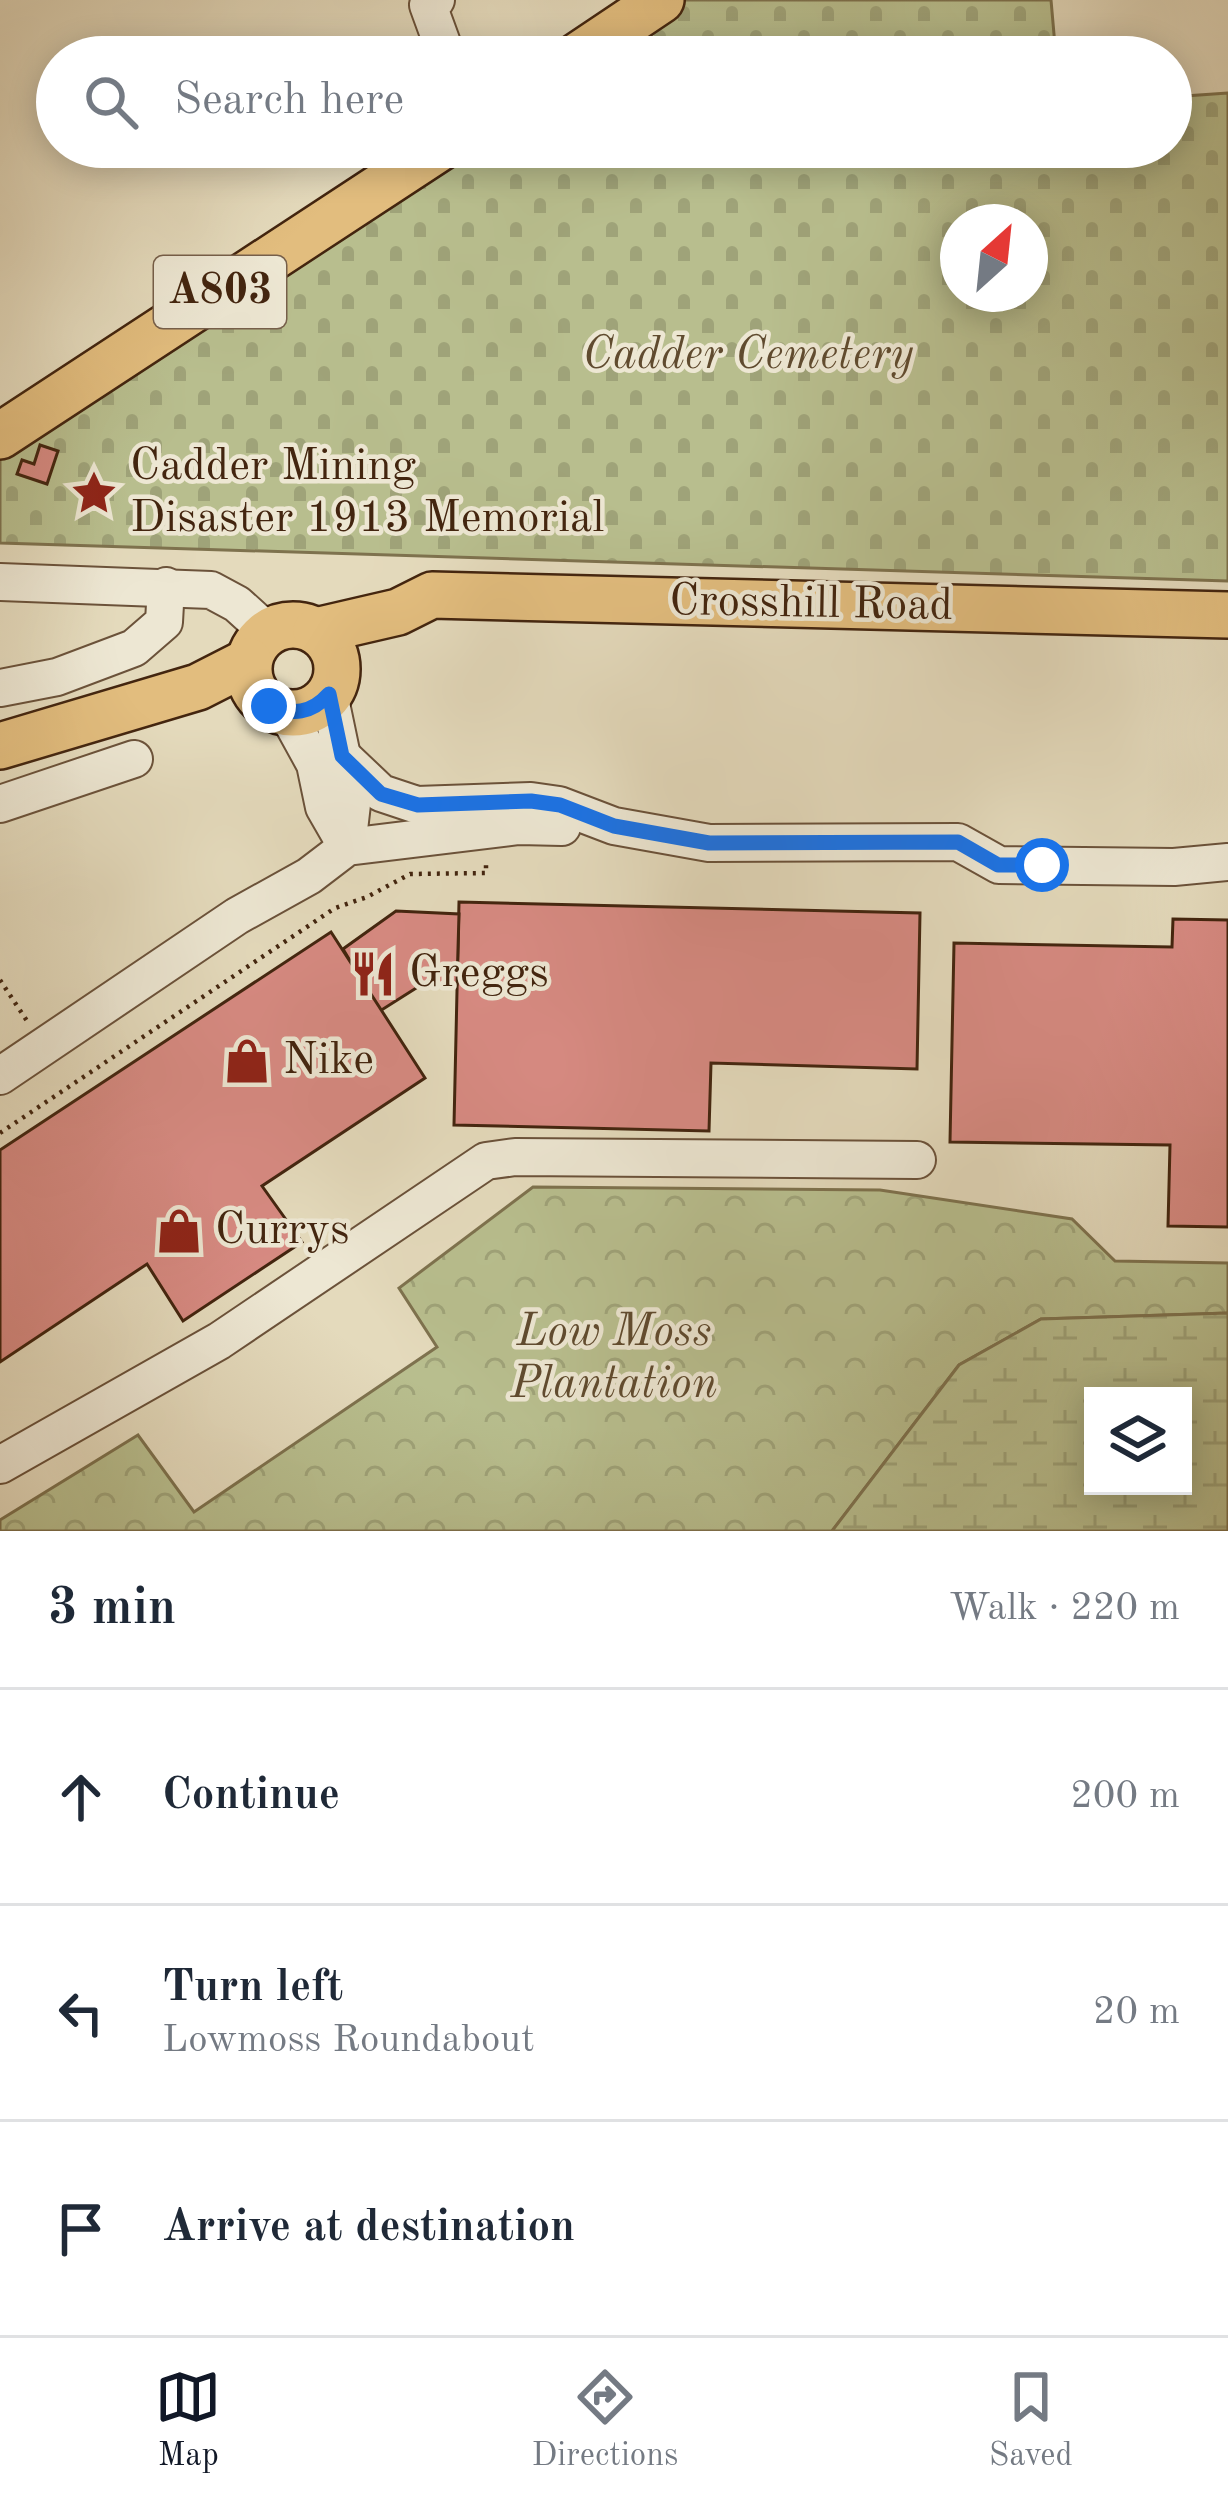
<!DOCTYPE html>
<meta charset="utf-8">
<style>
body{margin:0;font-family:"Old Standard TT",serif;background:#f6f6f7;color:#1f2937}
.controls{position:absolute;right:36px;bottom:36px;display:grid;overflow:hidden;border-radius:0px;box-shadow:0 6px 30px #0003}
.controls button{width:108px;height:108px;display:grid;place-items:center;padding:0;border:0;border-bottom:3px solid #e0e1e3;background:#fff;color:#1f2937;font:60px sans-serif}
.compass{position:absolute;left:940px;top:204px;width:108px;height:108px;border-radius:50%;background:#fff;box-shadow:0 6px 30px #0003;rotate:27deg}
.stop{position:absolute;width:36px;height:36px;margin:-27px;border:9px solid #1a73e8;border-radius:50%;background:#fff}
.stop.end{background:#1a73e8;border-color:#fff;box-shadow:0 3px 12px #0008}
.list{margin:0;padding:0;list-style:none}
h2{display:flex;justify-content:space-between;align-items:center;height:156px;margin:0;padding:0 48px;font-size:51px}
h2 small{font-size:39px;font-weight:400;color:#747a83}
.list li{display:grid;grid-template-columns:78px 1fr auto;gap:36px;align-items:center;box-sizing:border-box;height:216px;padding:0 48px;border-top:3px solid #e0e1e3}
.list b{display:block;font-size:45px;white-space:nowrap}
.list p{margin:0;font-size:39px;white-space:nowrap;color:#747a83}
.list em{font-size:39px;font-style:normal;color:#747a83}
.icon{flex:none;width:66px;height:66px;fill:none;stroke:currentColor;stroke-width:2;stroke-linecap:round;stroke-linejoin:round}
.map{position:relative;flex:none;width:1228px;height:1531px;overflow:hidden}
.search{position:absolute;background:#fff;box-shadow:0 6px 30px #0003;left:36px;right:36px;top:36px;height:132px;display:flex;align-items:center;gap:30px;box-sizing:border-box;padding:0 42px;border-radius:66px;color:#747a83;font-size:45px}
.sheet{height:804px;background:#fff}
nav{display:flex;justify-content:space-around;align-items:center;box-sizing:border-box;height:168px;border-top:3px solid #e0e1e3;background:#fff;font-size:33px;color:#747a83}
nav a{display:grid;justify-items:center;gap:6px}
nav .on{color:#111827}
.map>svg:first-child{display:block}
</style>
<div class="map">
<svg width="1228" height="1531" viewBox="0 0 1228 1531">
<defs>
<pattern id="forest-crowns" width="20" height="18" patternUnits="userSpaceOnUse" patternTransform="scale(3)"><rect width="20" height="18" fill="#b8be8e"/><path d="M2 6a3 3 0 1 1 6 0M12 15a3 3 0 1 1 6 0" fill="none" stroke="#9fa379"/></pattern>
<pattern id="wetland-marsh" width="20" height="14" patternUnits="userSpaceOnUse" patternTransform="scale(3)"><rect width="20" height="14" fill="#b8be8e"/><path d="M1 5h8M5 5V1M11 12h8M15 12V8" fill="none" stroke="#9fa379"/></pattern>
<pattern id="cemetery-stones" width="16" height="16" patternUnits="userSpaceOnUse" patternTransform="scale(3)"><rect width="16" height="16" fill="#b8be8e"/><path d="M2 7V4a2 2 0 0 1 4 0v3zM10 15v-3a2 2 0 0 1 4 0v3z" fill="#9fa379"/></pattern>
</defs>
<rect width="100%" height="100%" fill="#e4dabc"/>
<filter id="stains"><feTurbulence type="fractalNoise" baseFrequency=".00167" numOctaves="4"/><feColorMatrix values="0 0 0 0 .2 0 0 0 0 .09 0 0 0 0 .02 0 0 0 .5 -.17"/></filter>
<radialGradient id="worn" r=".72"><stop offset=".6" stop-color="#630" stop-opacity="0"/><stop offset="1" stop-color="#630" stop-opacity=".3"/></radialGradient>
<!-- forest -->
<path fill="url(#forest-crowns)" stroke="#7e724e" stroke-width="3" d="M533,1187L880,1190L1072,1219L1115,1261L1228,1263V1313L1041,1319L959,1365L832,1531H0V1520L138,1435L194,1512L437,1347L399,1288Z"/>
<!-- wetland -->
<path fill="url(#wetland-marsh)" stroke="#7e724e" stroke-width="3" fill-rule="evenodd" d="M1228,1313V1531H832L959,1365L1041,1319ZM1093,1396H1183V1486H1093Z"/>
<!-- cemetery -->
<g fill="url(#cemetery-stones)" stroke="#7e724e" stroke-width="3" fill-rule="evenodd">
<path d="M678,0H1051L1056,57H592Z"/>
<path d="M1228,93V581L0,543V451L457,147H1171V97ZM958,222H1030V294H958Z"/>
</g>
<!-- building -->
<g fill="#d78a82" stroke="#43250f" stroke-width="3">
<path d="M40,445L58,451L47,484L17,474L22,460L34,464Z"/>
<path d="M459,902L920,913L917,1069L711,1063L709,1131L454,1125Z"/>
<path d="M396,911L459,914L457,984L421,985L380,1011L343,949Z"/>
<path d="M1173,919L1228,920V1227L1168,1226L1170,1145L950,1142L954,943L1172,947Z"/>
<path d="M331,932L425,1078L262,1186L302,1242L183,1321L147,1264L0,1362V1150Z"/>
</g>
<g fill="none" stroke-linecap="round" stroke-linejoin="round">
<!-- minor casing -->
<g stroke="#6b523a" stroke-width="40">
<g id="minor">
<path d="M436,0L428,5L447,57"/>
<path d="M0,582L211,590L237,604L268,632"/>
<path d="M0,688L57,677L134,648L164,622L166,586"/>
<path d="M329,694L352,804L347,847"/>
<path d="M287,713L315,764L324,807L347,847"/>
<path d="M342,756L381,793L417,805L531,801L559,805L614,826L709,843L958,842L999,865L1174,867L1228,862"/>
<path d="M0,804L134,759"/>
<path d="M0,1076L237,916L309,876L347,847L519,826L562,827"/>
<path d="M0,1465L219,1341L486,1161L515,1157L917,1160"/>
</g>
</g>
<!-- major casing -->
<g stroke="#43250f" stroke-width="50">
<g id="major">
<path d="M576,57L661,0"/>
<path d="M0,436L441,147"/>
<circle cx="293" cy="669" r="44"/>
<path d="M316,631L398,612L432,595L1228,615"/>
<path d="M0,746L198,687L249,661"/>
</g>
</g>
<!-- path -->
<g stroke="#43250f" stroke-width="4.5" stroke-dasharray="3 6" stroke-linecap="butt">
<path d="M0,980L27,1021"/>
<path d="M0,1133L335,908L367,897L410,874L486,873V864"/>
</g>
<!-- minor -->
<use href="#minor" stroke="#ede7d3" stroke-width="36"/>
<!-- major -->
<use href="#major" stroke="#e2bd7e" stroke-width="45"/>
</g>
<g fill="none" stroke-linecap="round" stroke-linejoin="round">
<!-- route -->
<path stroke="#1a73e8" stroke-width="15" d="M269,706C293,715 311,714 329,694L342,756L381,794L418,805L531,801L560,805L614,826L709,843L958,842L998,865H1042"/>
</g>
<!-- icons -->
<defs>
<g id="sight-bare" transform="scale(3.6)"><path d="M0-6L1.8-2.2L6-1.7L2.9 1.2L3.7 5.4L0 3.3L-3.7 5.4L-2.9 1.2L-6-1.7L-1.8-2.2Z" fill="#8f2418" stroke="#ede7d3" stroke-width="2.5" paint-order="stroke"/></g>
<g id="restaurant-bare" transform="scale(3.6)"><path d="M-5-6h1v4h1v-4h1v4h1v-4h1v5L-1.5 .5V6h-2V.5L-5-1ZM5-6V6H3V1.5H1.5Q1.5-4 5-6Z" fill="#8f2418" stroke="#ede7d3" stroke-width="2.5" paint-order="stroke"/></g>
<g id="shop-bare" transform="scale(3.6)"><path d="M-5-2.5h2.3a2.7 3.5 0 0 1 5.4 0H5L5.5 6h-11ZM-1.5-2.5h3a1.5 2.3 0 0 0-3 0Z" fill="#8f2418" stroke="#ede7d3" stroke-width="2.5" paint-order="stroke"/></g>
</defs>
<g fill-rule="evenodd">
<use href="#sight-bare" x="94" y="493"/>
<use href="#restaurant-bare" x="373" y="974"/>
<use href="#shop-bare" x="247" y="1061"/>
<use href="#shop-bare" x="179" y="1231"/>
</g>
<g text-anchor="middle" dominant-baseline="central" stroke-width="9" stroke-linejoin="round" paint-order="stroke">
<!-- shield labels -->
<rect fill="#ede7d3" stroke="#765f4a" stroke-width="3" x="154" y="256" width="132" height="72" rx="9"/>
<g font-size="42" font-weight="bold" fill="#43250f">
<text x="220" y="292">A803</text>
</g>
<!-- park labels -->
<g font-size="45" font-style="italic" fill="#604b2f" stroke="#ede7d3">
<text x="748" y="356">Cadder Cemetery</text>
<text x="614" y="1333">Low Moss<tspan x="614" dy="52">Plantation</tspan></text>
</g>
<!-- poi labels -->
<g font-size="45" fill="#43250f" stroke="#ede7d3" text-anchor="start">
<text x="130" y="467">Cadder Mining<tspan x="130" dy="52">Disaster 1913 Memorial</tspan></text>
<text x="409" y="974">Greggs</text>
<text x="283" y="1061">Nike</text>
<text x="215" y="1231">Currys</text>
</g>
<!-- street labels -->
<g font-size="45" fill="#43250f" stroke="#ede7d3">
<text transform="translate(811 605) rotate(1)">Crosshill Road</text>
</g>
</g>
<rect width="100%" height="100%" filter="url(#stains)"/>
<rect width="100%" height="100%" fill="url(#worn)"/>
</svg>
<div class="controls">
<button><svg class="icon" aria-label="layers" viewBox="0 0 24 24"><path d="M12 4l9 5-9 5-9-5zM3 14l9 5 9-5"/></svg></button>
</div>
<svg class="compass" viewBox="-18 -18 36 36"><path d="M0-13l5 13h-10z" fill="#e53935"/><path d="M0 13l5-13h-10z" fill="#747a83"/></svg>
<div class="stop" style="left:1042px;top:865px"></div>
<div class="stop end" style="left:269px;top:706px"></div>
<div class="search"><svg class="icon" aria-label="search" viewBox="0 0 24 24"><circle cx="10" cy="10" r="6"/><path d="M15 15l6 6"/></svg>Search here</div>
</div>
<section class="sheet">
<h2>3 min<small>Walk · 220 m</small></h2>
<ul class="list">
<li><svg class="icon" aria-label="ahead" viewBox="0 0 24 24"><path d="M12 20V5M6 11l6-6 6 6"/></svg><div><b>Continue</b></div><em>200 m</em></li>
<li><svg class="icon" aria-label="left" viewBox="0 0 24 24"><path d="M17 20v-9H6M10 6l-5 5 5 5"/></svg><div><b>Turn left</b><p>Lowmoss Roundabout</p></div><em>20 m</em></li>
<li><svg class="icon" aria-label="arrive" viewBox="0 0 24 24"><path d="M6 21V4h12l-3 4 3 4H6"/></svg><div><b>Arrive at destination</b></div></li>
</ul>
</section>
<nav>
<a class="on"><svg class="icon" aria-label="map" viewBox="0 0 24 24"><path d="M3 6l6-2 6 2 6-2v14l-6 2-6-2-6 2zM9 4v14M15 6v14"/></svg>Map</a>
<a><svg class="icon" aria-label="directions" viewBox="0 0 24 24"><path d="M12 3l9 9-9 9-9-9zM9 14v-3h6M13 9l2 2-2 2"/></svg>Directions</a>
<a><svg class="icon" aria-label="saved" viewBox="0 0 24 24"><path d="M7 4h10v16l-5-4-5 4z"/></svg>Saved</a>
</nav>
